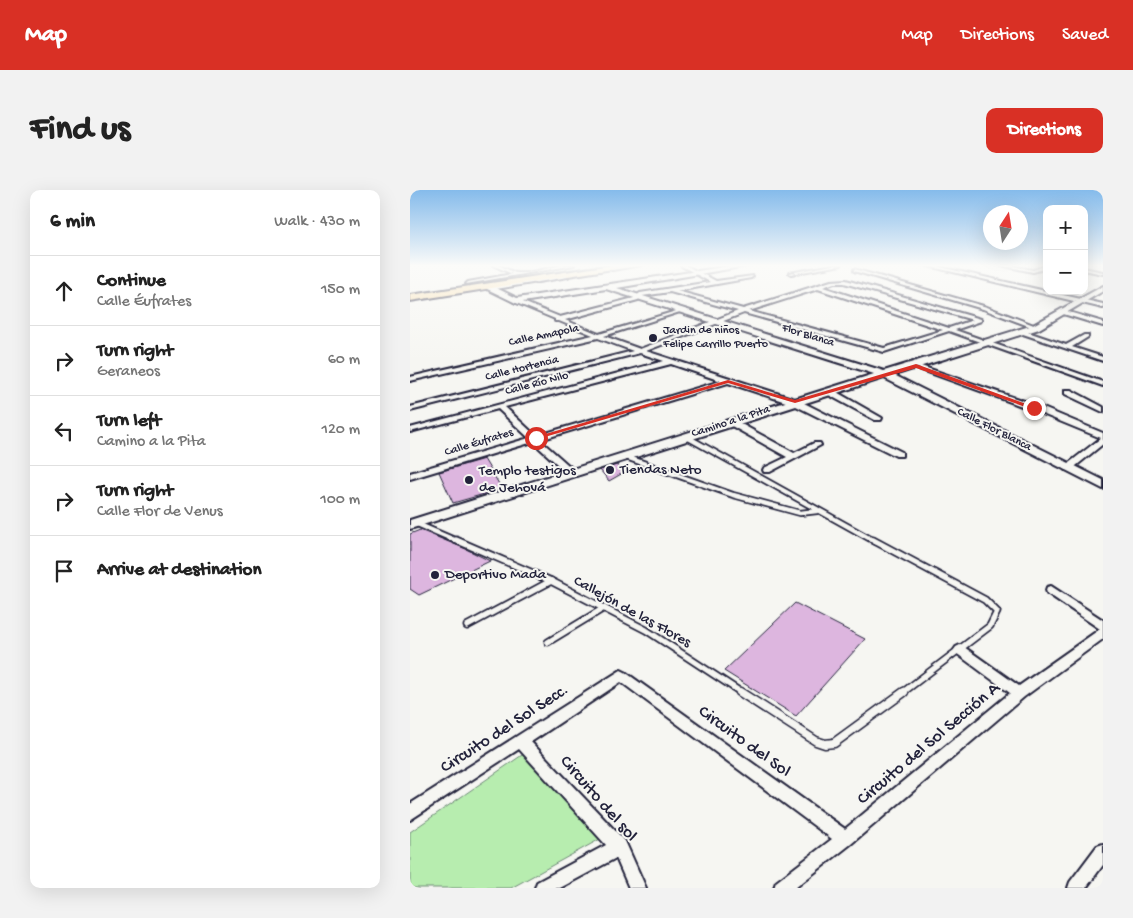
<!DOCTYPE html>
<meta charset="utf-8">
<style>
body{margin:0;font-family:"Gochi Hand",sans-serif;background:#f2f2f2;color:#222}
.controls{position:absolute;right:15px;top:15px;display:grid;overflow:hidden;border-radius:10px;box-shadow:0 5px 20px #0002}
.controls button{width:45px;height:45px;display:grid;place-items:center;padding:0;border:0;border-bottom:1px solid #e0e0e0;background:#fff;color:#222;font:25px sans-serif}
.compass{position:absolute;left:573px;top:15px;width:45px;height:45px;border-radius:50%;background:#fff;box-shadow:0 5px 20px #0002;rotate:12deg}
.stop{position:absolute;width:15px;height:15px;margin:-11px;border:4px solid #d93025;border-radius:50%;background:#fff}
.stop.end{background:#d93025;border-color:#fff;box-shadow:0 1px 5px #0008}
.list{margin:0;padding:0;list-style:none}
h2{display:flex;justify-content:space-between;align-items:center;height:65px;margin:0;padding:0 20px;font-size:21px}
h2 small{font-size:16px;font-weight:400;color:#767676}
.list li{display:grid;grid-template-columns:32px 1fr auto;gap:15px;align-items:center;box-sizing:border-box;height:70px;padding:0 20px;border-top:1px solid #e0e0e0}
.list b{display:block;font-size:19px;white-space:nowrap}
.list p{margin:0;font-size:16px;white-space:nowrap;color:#767676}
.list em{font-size:16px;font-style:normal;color:#767676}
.icon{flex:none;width:28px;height:28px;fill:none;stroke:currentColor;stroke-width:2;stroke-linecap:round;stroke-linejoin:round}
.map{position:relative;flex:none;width:693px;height:698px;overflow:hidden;border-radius:10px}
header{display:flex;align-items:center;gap:30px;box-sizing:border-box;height:70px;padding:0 25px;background:#d93025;color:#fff}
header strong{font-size:24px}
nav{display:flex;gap:28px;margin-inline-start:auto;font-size:18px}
.intro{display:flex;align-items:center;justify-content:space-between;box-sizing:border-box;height:120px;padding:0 30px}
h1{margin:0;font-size:35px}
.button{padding:12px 22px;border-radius:10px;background:#d93025;color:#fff;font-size:18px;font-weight:700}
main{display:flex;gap:30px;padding:0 30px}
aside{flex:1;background:#fff;border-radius:10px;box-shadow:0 5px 20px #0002}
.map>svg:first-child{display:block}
</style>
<header>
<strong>Map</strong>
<nav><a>Map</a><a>Directions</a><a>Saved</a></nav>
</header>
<div class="intro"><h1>Find us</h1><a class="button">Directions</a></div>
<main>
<aside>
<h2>6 min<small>Walk · 430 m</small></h2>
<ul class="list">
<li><svg class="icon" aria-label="ahead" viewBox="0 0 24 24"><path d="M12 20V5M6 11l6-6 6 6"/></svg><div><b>Continue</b><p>Calle Éufrates</p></div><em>150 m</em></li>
<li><svg class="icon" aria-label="right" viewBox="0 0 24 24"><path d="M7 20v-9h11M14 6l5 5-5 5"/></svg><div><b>Turn right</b><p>Geraneos</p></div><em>60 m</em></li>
<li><svg class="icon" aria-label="left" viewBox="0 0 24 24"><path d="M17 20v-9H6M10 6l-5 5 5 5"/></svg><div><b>Turn left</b><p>Camino a la Pita</p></div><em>120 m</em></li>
<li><svg class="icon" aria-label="right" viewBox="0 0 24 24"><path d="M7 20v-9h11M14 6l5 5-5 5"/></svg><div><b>Turn right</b><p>Calle Flor de Venus</p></div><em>100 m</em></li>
<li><svg class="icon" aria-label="arrive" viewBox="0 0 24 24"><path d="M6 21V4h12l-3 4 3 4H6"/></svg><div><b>Arrive at destination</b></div></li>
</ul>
</aside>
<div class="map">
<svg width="693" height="698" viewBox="0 0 693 698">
<rect width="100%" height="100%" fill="#f6f6f2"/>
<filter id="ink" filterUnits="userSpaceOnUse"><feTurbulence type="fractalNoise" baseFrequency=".02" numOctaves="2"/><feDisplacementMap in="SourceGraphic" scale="10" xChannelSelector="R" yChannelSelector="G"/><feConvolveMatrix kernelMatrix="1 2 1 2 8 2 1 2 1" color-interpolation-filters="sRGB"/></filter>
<g filter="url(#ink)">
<!-- green -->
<g fill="#b7edaf" stroke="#6c8875">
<path d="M187,75H209L49,100L46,97Z"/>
<path d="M115,563L192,648L101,698H0V642Z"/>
</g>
<!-- building -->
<g fill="#ddb6df" stroke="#22223b">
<path d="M74,269L92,299L43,313L29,282Z"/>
<path d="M207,275L213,283L199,291L190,280Z"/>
<path d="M10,340L56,359L80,371L9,405L0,399V344Z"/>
<path d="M385,413L455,449L386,526L314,481Z"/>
</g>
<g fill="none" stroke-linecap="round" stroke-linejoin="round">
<!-- lane-far2 casing -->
<g stroke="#22223b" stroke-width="8">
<g id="lane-far2">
<path d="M277,247L466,352"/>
<path d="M216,267L323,305L390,323L407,321"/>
<path d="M5,333L49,352"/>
</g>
</g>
<!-- lane-far1 casing -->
<g stroke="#22223b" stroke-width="9">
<g id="lane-far1">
<path d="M46,350L141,391L236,440L332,503"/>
<path d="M463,350L575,410L587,422L580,436L492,503"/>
<path d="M57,436L141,391"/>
<path d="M138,452L194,418"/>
</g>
</g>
<!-- lane casing -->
<g stroke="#22223b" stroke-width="11">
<path id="lane" d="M330,502L406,551L415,554L424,553L494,502"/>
</g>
<!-- street casing -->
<g stroke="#22223b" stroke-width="4">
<g id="street">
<path d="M83,75C92,74 101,83 108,83C127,84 146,73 164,75L56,94L58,92L102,84Z"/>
<path d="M222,75H231L202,80L200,79Z"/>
<path d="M270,75H275L306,91L343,86L341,88L267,101L333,119L421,91L436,90L571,129V131L545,140L693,192V196L539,141L474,162L334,123L236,161L388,210L492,262V266H486L382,214L318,193L130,250L165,281L166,283L165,285H159L123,252L0,289V283L119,248L88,219L0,242V238L254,171L230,163L0,221V217L223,161L188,148L0,191V187L183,145L149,131H145V129L104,112V110H108L150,127L224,108L230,103L300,92ZM424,93H434L563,130L539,138L413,97ZM408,99L533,140L474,158L339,121ZM260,102L328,121L230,159L194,146L273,121V119L189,144L155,130L228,110L232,106ZM261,174L311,191L126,246L95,217Z"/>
<path d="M423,75H431L381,84L379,83Z"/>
<path d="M514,75H521L693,114V118Z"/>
<path d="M590,75H598L623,80L637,75V78L623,82Z"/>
<path d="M674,78L693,82V84L674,80Z"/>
<path d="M444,79L577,117L629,137L624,138L573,119L444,81Z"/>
<path d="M156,85L158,87L80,100L77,98Z"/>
<path d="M652,120L693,132V136L650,123L649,122Z"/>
<path d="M612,140L656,155L674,145H678V147L662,157L693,167V171L610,143L609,142Z"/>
<path d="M504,175H508L626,215L693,243V254L661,280H655L654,278L655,276L691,248L620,219L504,177Z"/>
<path d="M417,200H423L472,228L471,230H465L417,204Z"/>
<path d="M655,200H661L693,217V222L655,204Z"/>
<path d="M318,230H324L384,263L404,253H410L411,255L360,282H354L353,280L354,278L377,267L318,234Z"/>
<path d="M641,396L693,430V449L614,507L441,654L385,698H364L366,692L422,649L211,492L121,552L215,651L236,698H219L206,668L150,698H125L127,692L196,655L109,559L0,630V614L211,480L215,482L435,639L600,503L546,463L544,460L546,457L550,455L554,457L609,496L690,439L637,403L636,400L637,397Z"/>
<path d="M693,654V675L676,698H658L660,692L687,656Z"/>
</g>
</g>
<!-- secondary casing -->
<g stroke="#22223b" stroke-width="4">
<path id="secondary" d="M327,75H342L207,98L474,181L623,135L693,96V101L629,139L484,185L693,290V299L474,188L0,339V330L464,184L196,99L106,113L73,97L80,95L107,108Z"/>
</g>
<!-- primary casing -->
<g stroke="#22223b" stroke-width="4">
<path id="primary" d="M202,75H219L215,77L0,111V105Z"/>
</g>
<!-- lane-far2 -->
<use href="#lane-far2" stroke="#f6f6f2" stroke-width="4.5"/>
<!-- lane-far1 -->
<use href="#lane-far1" stroke="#f6f6f2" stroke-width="5.5"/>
<!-- lane -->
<use href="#lane" stroke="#f6f6f2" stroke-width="8"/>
<!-- street -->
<use href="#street" fill="#f6f6f2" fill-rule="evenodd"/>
<!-- secondary -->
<use href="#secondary" fill="#f6f6f2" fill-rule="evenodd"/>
<!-- primary -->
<use href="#primary" fill="#f9deab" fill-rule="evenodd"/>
</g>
</g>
<!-- sky -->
<linearGradient id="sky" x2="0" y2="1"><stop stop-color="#85bbeb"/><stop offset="0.44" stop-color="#fbfbf9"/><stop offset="1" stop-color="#fbfbf9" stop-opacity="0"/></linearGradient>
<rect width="693" height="172" fill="url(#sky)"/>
<!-- route -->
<path fill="#d93025" d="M506,174L627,218L621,219L506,178L385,213L318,193L128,249L122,248L318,190L385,210Z"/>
<!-- markers -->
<g fill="#22223b" stroke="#f6f6f2" stroke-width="2">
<circle cx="243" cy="148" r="5"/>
<circle cx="200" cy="280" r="5"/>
<circle cx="59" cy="290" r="5"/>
<circle cx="25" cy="385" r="5"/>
</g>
<g text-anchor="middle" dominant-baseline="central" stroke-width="4" stroke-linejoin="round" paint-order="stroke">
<!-- far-poi labels -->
<g font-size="12" fill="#22223b" stroke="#f6f6f2" text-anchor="start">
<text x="253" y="141">Jardin de niños<tspan x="253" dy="14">Felipe Carrillo Puerto</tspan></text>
</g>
<!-- far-street labels -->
<g font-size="12" fill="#22223b" stroke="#f6f6f2">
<text transform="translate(134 146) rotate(-12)">Calle Amapola</text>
<text transform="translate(398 146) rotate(17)">Flor Blanca</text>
<text transform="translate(112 179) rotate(-14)">Calle Hortencia</text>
<text transform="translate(127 194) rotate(-15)">Calle Río Nilo</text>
<text transform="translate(321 232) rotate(-18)">Camino a la Pita</text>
<text transform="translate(584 240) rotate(27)">Calle Flor Blanca</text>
<text transform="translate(69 253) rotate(-17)">Calle Éufrates</text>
</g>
<!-- poi labels -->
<g font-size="15" fill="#22223b" stroke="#f6f6f2" text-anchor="start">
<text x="210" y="280">Tiendas Neto</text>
<text x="69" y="281">Templo testigos<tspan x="69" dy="17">de Jehová</tspan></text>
<text x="35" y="385">Deportivo Mada</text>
</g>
<!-- street labels -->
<g font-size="15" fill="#22223b" stroke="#f6f6f2">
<text transform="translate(222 422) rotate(29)">Callejón de las Flores</text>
</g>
<!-- near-street labels -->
<g font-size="18" fill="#22223b" stroke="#f6f6f2">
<text transform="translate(95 539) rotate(-33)">Circuito del Sol Secc.</text>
<text transform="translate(334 552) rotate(36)">Circuito del Sol</text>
<text transform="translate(519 554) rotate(-40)">Circuito del Sol Sección A</text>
<text transform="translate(188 609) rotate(49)">Circuito del sol</text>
</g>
</g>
</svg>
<div class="controls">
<button>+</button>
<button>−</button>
</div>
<svg class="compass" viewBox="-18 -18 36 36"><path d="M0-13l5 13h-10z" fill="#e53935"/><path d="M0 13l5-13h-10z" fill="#767676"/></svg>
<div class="stop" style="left:126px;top:248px"></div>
<div class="stop end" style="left:624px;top:218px"></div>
</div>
</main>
